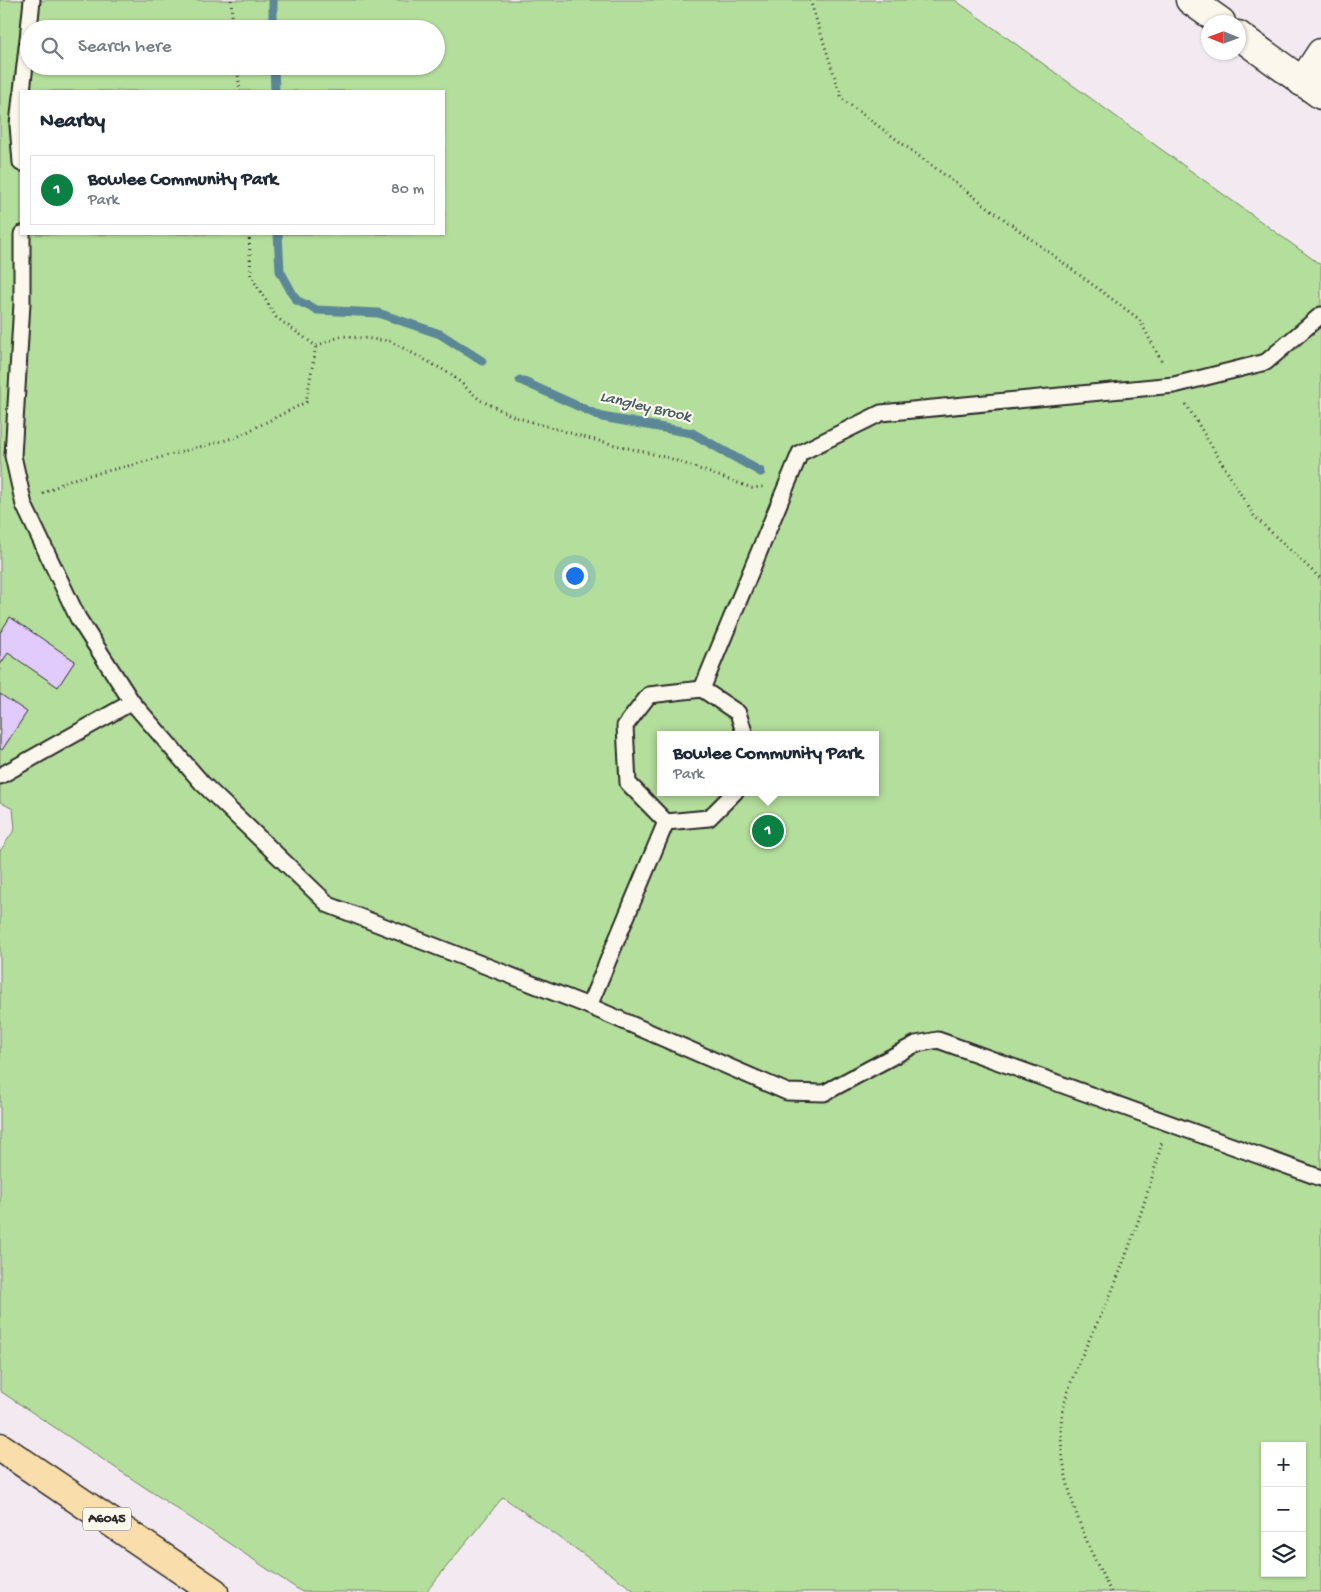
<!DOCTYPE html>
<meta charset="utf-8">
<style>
body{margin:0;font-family:"Gochi Hand",sans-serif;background:#f6f6f7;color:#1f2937}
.controls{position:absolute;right:15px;bottom:15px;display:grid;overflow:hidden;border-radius:0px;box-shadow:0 1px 4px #0004}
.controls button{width:45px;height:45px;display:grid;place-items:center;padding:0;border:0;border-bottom:1px solid #e0e1e3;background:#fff;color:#1f2937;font:25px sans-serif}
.compass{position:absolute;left:1201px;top:15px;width:45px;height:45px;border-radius:50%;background:#fff;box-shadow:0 1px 4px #0004;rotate:271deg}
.you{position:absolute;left:574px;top:575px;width:18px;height:18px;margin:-12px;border:4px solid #fff;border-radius:50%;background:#1a73e8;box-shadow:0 0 0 8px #1a73e833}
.badge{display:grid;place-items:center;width:32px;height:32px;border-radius:50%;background:#0b8043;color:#fff;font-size:16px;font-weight:700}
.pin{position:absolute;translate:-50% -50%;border:2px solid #fff;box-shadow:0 1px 5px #0006}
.popup{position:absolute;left:657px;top:731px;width:222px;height:65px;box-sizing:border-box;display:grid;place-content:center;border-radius:0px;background:#fff;filter:drop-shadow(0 1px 4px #0005);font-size:16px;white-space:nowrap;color:#747a83}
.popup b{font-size:19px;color:#1f2937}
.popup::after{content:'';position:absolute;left:50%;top:100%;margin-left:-10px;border:10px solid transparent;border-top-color:#fff}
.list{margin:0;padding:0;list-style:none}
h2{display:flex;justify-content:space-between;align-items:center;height:65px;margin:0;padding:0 20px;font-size:21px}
h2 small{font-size:16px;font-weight:400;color:#747a83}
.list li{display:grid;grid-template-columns:32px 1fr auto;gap:15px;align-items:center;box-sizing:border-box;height:70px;margin:0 10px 10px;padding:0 10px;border:1px solid #e0e1e3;border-radius:0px}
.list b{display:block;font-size:19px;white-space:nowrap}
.list p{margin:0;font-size:16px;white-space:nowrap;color:#747a83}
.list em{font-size:16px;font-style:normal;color:#747a83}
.icon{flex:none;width:28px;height:28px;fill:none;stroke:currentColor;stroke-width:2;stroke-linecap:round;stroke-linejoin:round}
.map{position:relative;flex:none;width:1321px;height:1592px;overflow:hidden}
.search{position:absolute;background:#fff;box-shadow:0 1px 4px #0004;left:20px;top:20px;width:425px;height:55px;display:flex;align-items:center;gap:12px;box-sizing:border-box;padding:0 18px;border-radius:28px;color:#747a83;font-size:19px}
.panel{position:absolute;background:#fff;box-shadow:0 1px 4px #0004;left:20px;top:90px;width:425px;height:145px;border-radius:0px}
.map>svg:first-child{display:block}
</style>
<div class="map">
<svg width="1321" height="1592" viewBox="0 0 1321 1592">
<rect width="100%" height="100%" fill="#f3eaf1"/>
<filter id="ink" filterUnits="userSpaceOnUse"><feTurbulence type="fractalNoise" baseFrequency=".02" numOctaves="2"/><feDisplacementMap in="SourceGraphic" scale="10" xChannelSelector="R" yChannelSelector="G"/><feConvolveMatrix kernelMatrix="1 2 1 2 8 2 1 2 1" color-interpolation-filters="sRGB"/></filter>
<g filter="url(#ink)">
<!-- green -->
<path fill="#b4de9b" stroke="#708463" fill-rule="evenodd" d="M0,0H955L1321,265V1592H636L503,1497L426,1592H302L0,1391V851L15,829L13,809L0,802ZM29,29H436V66H29ZM21,91H444V234H21ZM660,735H876V792H660ZM1265,1446H1302V1573H1265Z"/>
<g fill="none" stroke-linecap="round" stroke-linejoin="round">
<!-- stream -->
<g stroke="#5c8796" stroke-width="9">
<path d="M273,0V29"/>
<path d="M274,66L275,91"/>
<path d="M278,234L280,271L296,300L317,310L378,313L440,334L482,361"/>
<path d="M520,380L602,417L692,433L761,472"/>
</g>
</g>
<!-- building -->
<g fill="#e0cbfc" stroke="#2b2b2b">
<path d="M10,617L75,661L58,687L8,653L0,665V633Z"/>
<path d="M0,694L27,712L2,750L0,748Z"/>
</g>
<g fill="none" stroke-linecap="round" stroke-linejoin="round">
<!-- lane casing -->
<g stroke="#2b2b2b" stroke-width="19">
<g id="lane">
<path d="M29,29L32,0"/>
<path d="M22,91L29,30"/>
<path d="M21,96L18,125L21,163"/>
<path d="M22,234V303L13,456L24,505L78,618L132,702L202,783L329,905L589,1006L787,1092L824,1093L916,1044L938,1040L1321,1178"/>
<path d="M702,689L800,453L881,413L1174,385L1266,362L1321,315"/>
<path d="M0,776L132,702"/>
<path d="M735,792L709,818L666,822L628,783L625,726L649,695L702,689L738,713L745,735"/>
<path d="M589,1006L666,822"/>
</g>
</g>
<!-- street casing -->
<g stroke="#2b2b2b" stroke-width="31">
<g id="street">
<path d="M1190,0L1221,22"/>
<path d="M1238,35L1321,95"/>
<path d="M1302,82L1321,53"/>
</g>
</g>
<!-- primary casing -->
<g stroke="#2b2b2b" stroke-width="31">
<path id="primary" d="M0,1447L214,1592"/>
</g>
<!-- path -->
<g stroke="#2b2b2b" stroke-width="3" stroke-dasharray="1 4" stroke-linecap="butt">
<path d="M231,0L233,29"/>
<path d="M810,0L842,99L1139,319L1163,364"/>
<path d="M237,66L240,91"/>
<path d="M249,234L251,276L276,317L316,346L342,336L390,341L451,374L480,400L515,417L587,438L669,458L752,488L763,487"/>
<path d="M1186,404L1254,516L1321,579"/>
<path d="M43,494L69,480L132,465L237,437L306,402L316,346"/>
<path d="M1111,1592C1085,1542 1060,1484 1061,1427C1062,1386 1098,1325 1114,1286C1133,1239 1149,1191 1162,1142"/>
</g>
<!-- lane -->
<use href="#lane" stroke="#fbf7ec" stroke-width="15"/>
<!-- street -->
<use href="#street" stroke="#fbf7ec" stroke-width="28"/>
<!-- primary -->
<use href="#primary" stroke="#f9deab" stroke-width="28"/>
</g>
</g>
<g text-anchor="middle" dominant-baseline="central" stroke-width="4.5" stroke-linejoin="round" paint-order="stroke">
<!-- shield labels -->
<rect fill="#fbf7ec" stroke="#696865" stroke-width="1" x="83" y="1507.5" width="48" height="23" rx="4"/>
<g font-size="14" font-weight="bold" fill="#2b2b2b">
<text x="107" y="1519">A6045</text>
</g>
<!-- water labels -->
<g font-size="16" font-style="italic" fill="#445961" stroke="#fbf7ec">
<text transform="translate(645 408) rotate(13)">Langley Brook</text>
</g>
</g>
</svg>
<div class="controls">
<button>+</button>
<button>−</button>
<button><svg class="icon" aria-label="layers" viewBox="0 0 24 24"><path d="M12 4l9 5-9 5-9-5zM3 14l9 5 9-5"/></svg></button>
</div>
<svg class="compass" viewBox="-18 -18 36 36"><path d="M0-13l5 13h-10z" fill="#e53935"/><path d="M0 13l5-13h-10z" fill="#747a83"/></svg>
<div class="you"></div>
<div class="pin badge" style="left:768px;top:831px">1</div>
<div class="popup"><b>Bowlee Community Park</b>Park</div>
<div class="search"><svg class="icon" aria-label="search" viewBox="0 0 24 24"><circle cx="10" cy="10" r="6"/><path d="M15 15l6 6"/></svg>Search here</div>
<section class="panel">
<h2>Nearby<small></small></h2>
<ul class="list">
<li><span class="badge">1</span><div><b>Bowlee Community Park</b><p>Park</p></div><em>80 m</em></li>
</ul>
</section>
</div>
